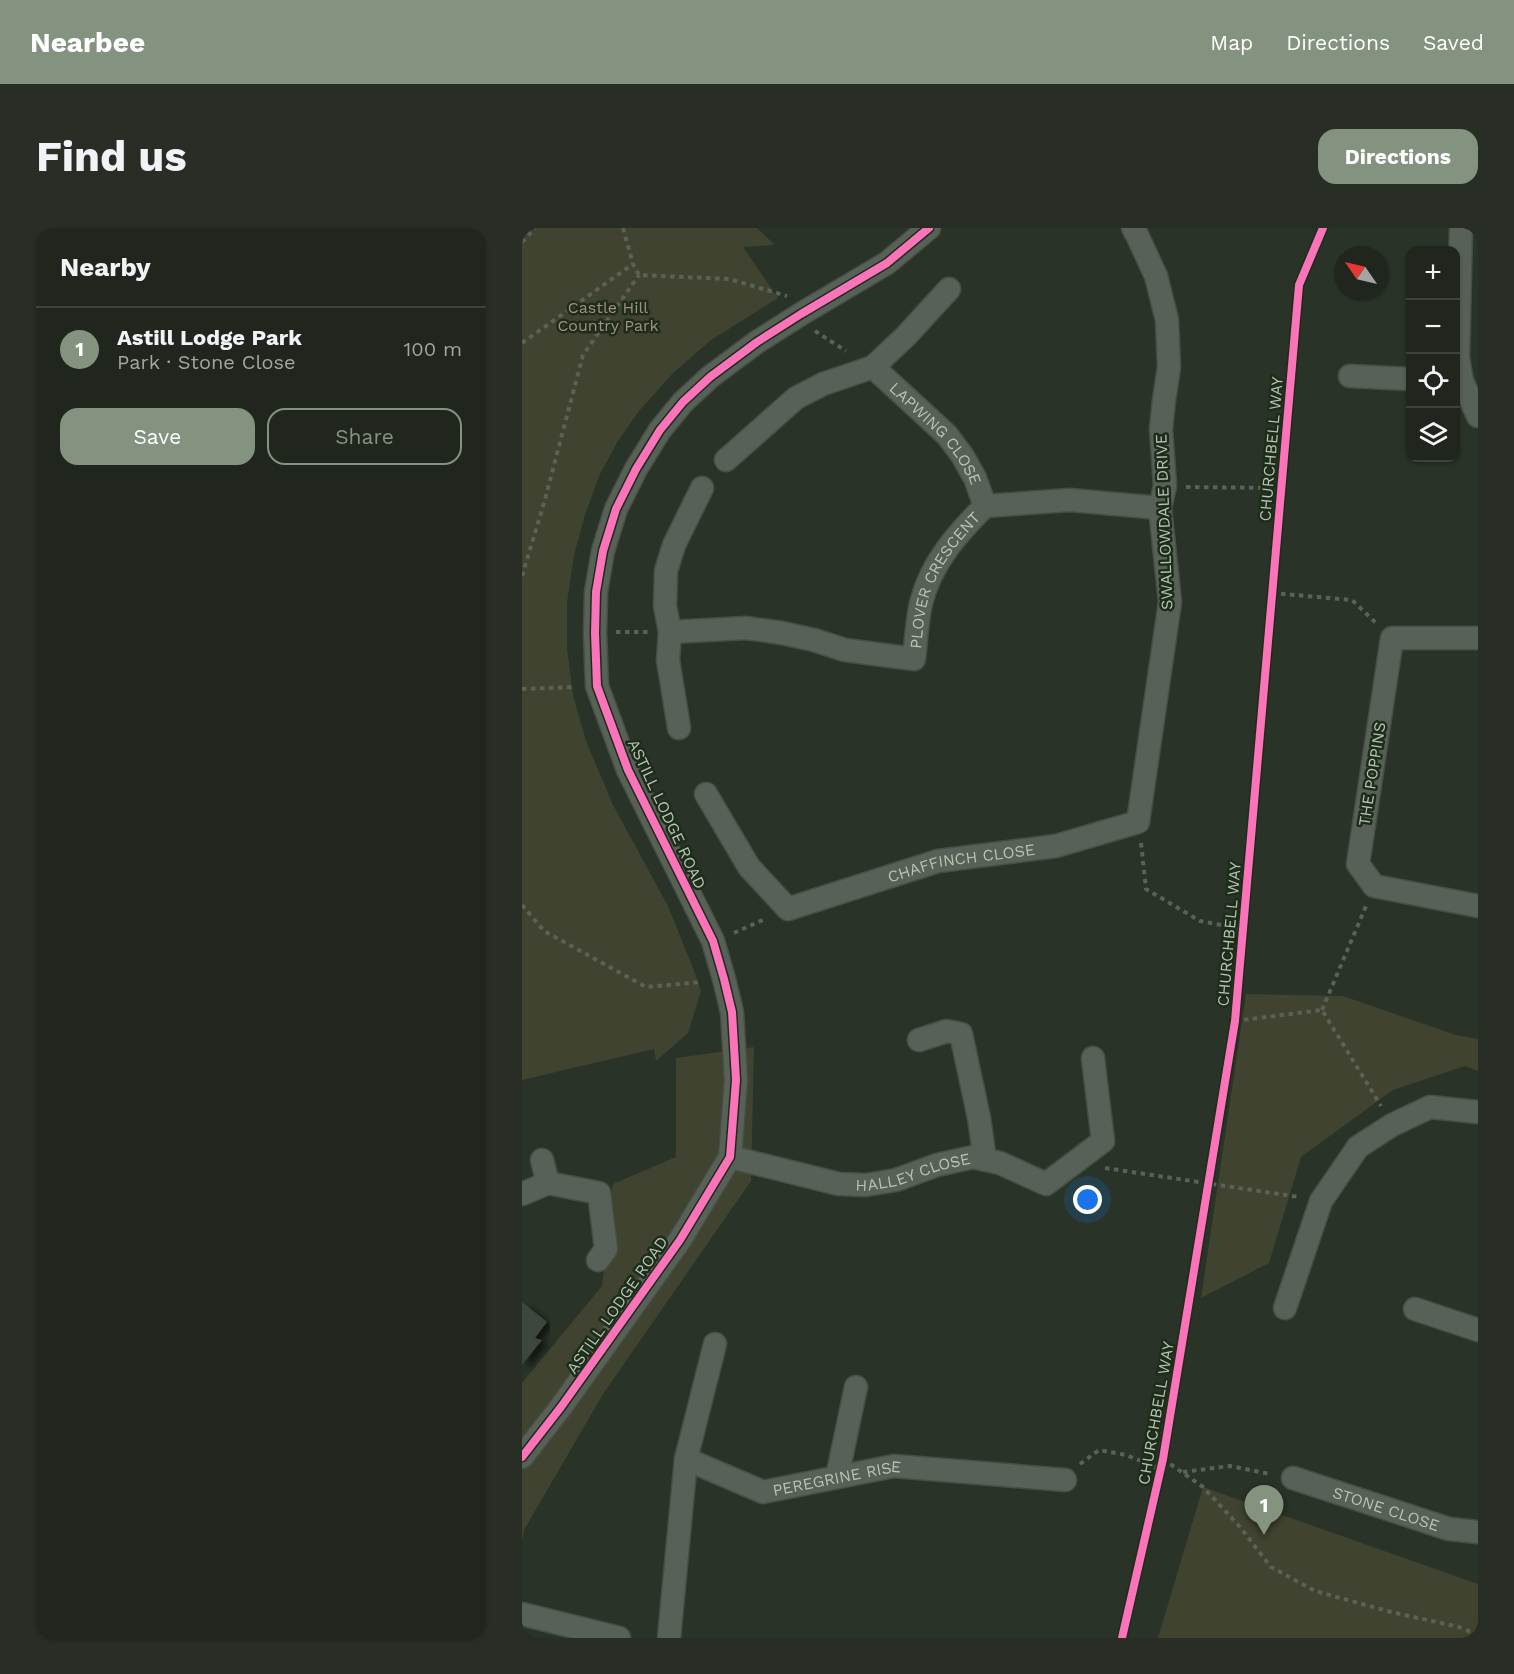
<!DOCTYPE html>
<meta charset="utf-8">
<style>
body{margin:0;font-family:"Work Sans",sans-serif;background:#282e26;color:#f1f3f6}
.controls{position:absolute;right:18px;top:18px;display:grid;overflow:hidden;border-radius:12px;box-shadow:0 2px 4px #0004}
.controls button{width:54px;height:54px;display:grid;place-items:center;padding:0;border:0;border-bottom:2px solid #3d433b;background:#20261d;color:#f1f3f6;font:30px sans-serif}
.compass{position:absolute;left:812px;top:18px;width:54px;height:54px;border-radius:50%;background:#20261d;box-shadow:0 2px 4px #0004;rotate:304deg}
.you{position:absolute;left:566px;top:972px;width:21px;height:21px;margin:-15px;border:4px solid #fff;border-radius:50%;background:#1a73e8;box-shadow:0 0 0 9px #1a73e833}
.badge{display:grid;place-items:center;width:39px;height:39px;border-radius:50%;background:#849280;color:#fff;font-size:20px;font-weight:700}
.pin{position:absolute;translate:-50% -50px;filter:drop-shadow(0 2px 3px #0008)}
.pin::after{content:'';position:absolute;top:32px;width:21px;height:18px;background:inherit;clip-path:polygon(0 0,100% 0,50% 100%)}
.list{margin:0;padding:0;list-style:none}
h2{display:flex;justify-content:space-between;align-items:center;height:78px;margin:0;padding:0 24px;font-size:26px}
h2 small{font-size:20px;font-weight:400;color:#a2a5a4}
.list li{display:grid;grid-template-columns:39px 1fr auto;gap:18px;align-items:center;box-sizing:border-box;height:84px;padding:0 24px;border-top:2px solid #3d433b}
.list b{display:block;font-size:22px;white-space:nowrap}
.list p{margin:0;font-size:20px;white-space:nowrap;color:#a2a5a4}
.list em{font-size:20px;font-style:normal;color:#a2a5a4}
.actions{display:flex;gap:12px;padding:18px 24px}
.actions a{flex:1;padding:14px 0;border:2px solid #849280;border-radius:18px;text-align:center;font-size:21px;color:#849280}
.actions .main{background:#849280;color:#fff}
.icon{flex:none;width:33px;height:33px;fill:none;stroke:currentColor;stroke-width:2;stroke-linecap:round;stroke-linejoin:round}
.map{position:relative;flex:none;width:956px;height:1410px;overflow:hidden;border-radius:18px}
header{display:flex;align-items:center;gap:36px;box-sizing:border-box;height:84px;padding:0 30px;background:#849280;color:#fff}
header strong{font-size:28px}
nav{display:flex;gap:33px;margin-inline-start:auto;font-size:21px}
.intro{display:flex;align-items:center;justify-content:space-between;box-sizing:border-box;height:144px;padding:0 36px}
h1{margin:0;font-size:42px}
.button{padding:15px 27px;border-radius:18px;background:#849280;color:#fff;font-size:21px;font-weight:700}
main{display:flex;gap:36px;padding:0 36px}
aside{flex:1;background:#20261d;border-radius:18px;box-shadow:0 2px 4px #0004}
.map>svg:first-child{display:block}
</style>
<header>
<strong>Nearbee</strong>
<nav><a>Map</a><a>Directions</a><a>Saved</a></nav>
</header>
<div class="intro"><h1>Find us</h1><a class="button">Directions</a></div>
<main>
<aside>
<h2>Nearby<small></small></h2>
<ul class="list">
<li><span class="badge">1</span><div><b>Astill Lodge Park</b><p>Park · Stone Close</p></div><em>100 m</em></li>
</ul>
<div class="actions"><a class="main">Save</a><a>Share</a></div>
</aside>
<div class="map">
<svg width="956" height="1410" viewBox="0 0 956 1410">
<defs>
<filter id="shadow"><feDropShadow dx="6" dy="4" stdDeviation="3" flood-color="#0009"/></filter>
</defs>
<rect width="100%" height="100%" fill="#2a3327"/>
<!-- green -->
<g fill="#40432f">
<path d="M0,0H235L253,17L221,19L256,70L189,112L151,145L117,183L96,213L78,246L63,287L52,327L45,375V420L51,467L64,513L91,577L146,678L173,745L179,763L166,805L134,833L132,821L0,852Z"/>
<path d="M724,766L821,768L934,807L956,811V843L943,838L871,862L779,929L747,1035L679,1070Z"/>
<path d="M232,819L229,953L81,1166L2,1302L0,1314V1155L80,1058L82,1040L94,1027L87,973L91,956L154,929V830Z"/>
<path d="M681,1259L956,1356V1410H636Z"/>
</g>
<!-- building -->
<path fill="#3e473c" filter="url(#shadow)" d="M0,1074L25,1094L13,1110L20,1112L0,1137Z"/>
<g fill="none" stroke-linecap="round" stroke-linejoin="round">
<!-- minor casing -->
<g stroke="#474e44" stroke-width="25">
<g id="minor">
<path d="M939,0L936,130L940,153L956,188"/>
<path id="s1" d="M351,139L425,207L440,227L453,250L463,278"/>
<path d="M828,148L888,151"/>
<path d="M204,232L274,170L301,156L351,139L384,108L427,61"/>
<path id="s2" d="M148,404L224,400L260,405L292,412L323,422L392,431C394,413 395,393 399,375C409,335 435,306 463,278L548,272L638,280"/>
<path d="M956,410H870L836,636L852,658L956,678"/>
<path d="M157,500L146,432L148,404L143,378L144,343L152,317L180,260"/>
<path id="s3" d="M184,566L227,639L266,681L416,633L534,618L616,594L648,374L638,280L643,258L639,201L642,172L647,139L645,92L634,48L615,7L611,0"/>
<path d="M397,812L425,803L439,806L457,890L463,932"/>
<path id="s4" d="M208,929L317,956L344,957L374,952L415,937L451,929L478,935L524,956L581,913L571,830"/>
<path d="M20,932L26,955"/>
<path d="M0,966L26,955L77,965L84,1021L76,1032"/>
<path d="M763,1080L799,973L836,919L870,897L908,879L956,884"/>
<path d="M893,1081L956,1102"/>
<path d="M0,1229L39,1179L158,1012L208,929L214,852L210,784L202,751L191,713L106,542L75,458L73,405L74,364L81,323L94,281L114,241L138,202L161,174L188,149L235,114L279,86L365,35L407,0"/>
<path d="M164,1231L193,1116"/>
<path d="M315,1249L334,1159"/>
<path id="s5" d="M771,1250L927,1301L956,1304"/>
<path d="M0,1386L97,1410"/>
<path id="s6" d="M147,1410L164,1231L241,1264L372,1238L543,1252"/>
</g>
</g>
<!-- path -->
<g stroke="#5a6156" stroke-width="4" stroke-dasharray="4.5 4.5" stroke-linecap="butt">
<path d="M101,0L111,36L117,47L207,51L265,68"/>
<path d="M0,14L13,0"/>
<path d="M293,103L324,123"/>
<path d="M0,115L111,36"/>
<path d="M664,259L759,260"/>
<path d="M0,348L22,275L61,127L117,47"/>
<path d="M750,365L830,372L854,395"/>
<path d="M94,404H126"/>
<path d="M0,461L53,459"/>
<path d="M619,615L624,661L678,693L721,701"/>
<path d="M0,677L22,703L124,759L180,754"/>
<path d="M212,705L243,691"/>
<path d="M800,782L844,678"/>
<path d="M713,793L800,782L859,878"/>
<path d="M583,940L777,969"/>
<path d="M641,1231L681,1259L718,1299L749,1339L793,1363L869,1384L937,1399L956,1407"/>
<path d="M558,1236L577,1222L604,1227L639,1241"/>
<path d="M661,1244L708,1238L748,1246"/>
</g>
<!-- minor -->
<use href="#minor" stroke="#586157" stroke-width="22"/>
<!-- cycleway casing -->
<g stroke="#1e2d1b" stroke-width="11">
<g id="cycleway">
<path d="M0,1229L39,1179L158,1012L208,929L214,852L210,784L202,751L191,713L106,542L75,458L73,405L74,364L81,323L94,281L114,241L138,202L161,174L188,149L235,114L279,86L365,35L407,0"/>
<path d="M600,1410L641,1231L713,793L777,57L801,0"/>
</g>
</g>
<!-- cycleway -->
<use href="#cycleway" stroke="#fb73b8" stroke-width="8"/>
</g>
<g text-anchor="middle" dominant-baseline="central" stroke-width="5" stroke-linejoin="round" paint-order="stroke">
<!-- park labels -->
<g font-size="16" fill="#a5907f" stroke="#1e2d1b">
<text x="86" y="79">Castle Hill<tspan x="86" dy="18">Country Park</tspan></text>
</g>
<!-- street labels -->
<g font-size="16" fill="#b4c5b0" stroke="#1e2d1b">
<text stroke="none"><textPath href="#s1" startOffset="92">LAPWING CLOSE</textPath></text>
<text transform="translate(749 221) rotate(-85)">CHURCHBELL WAY</text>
<text transform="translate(642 294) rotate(-92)">SWALLOWDALE DRIVE</text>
<text stroke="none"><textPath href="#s2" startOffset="334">PLOVER CRESCENT</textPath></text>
<text transform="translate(850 546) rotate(-81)">THE POPPINS</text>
<text transform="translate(145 586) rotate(65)">ASTILL LODGE ROAD</text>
<text stroke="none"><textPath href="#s3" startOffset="322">CHAFFINCH CLOSE</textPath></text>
<text transform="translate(707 706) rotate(-85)">CHURCHBELL WAY</text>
<text stroke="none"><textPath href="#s4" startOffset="188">HALLEY CLOSE</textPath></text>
<text transform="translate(95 1077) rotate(-55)">ASTILL LODGE ROAD</text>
<text transform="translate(634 1185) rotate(-80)">CHURCHBELL WAY</text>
<text stroke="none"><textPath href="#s6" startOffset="339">PEREGRINE RISE</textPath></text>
<text stroke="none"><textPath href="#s5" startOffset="98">STONE CLOSE</textPath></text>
</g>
</g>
</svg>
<div class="controls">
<button>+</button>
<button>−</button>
<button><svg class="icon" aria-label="locate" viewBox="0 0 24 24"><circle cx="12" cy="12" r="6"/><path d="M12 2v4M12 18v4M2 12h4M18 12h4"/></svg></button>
<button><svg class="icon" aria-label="layers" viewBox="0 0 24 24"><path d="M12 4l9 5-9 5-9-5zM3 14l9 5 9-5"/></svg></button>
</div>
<svg class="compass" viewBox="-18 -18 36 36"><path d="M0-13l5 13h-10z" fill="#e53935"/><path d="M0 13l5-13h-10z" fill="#a2a5a4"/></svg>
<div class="you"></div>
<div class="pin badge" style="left:742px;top:1307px">1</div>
</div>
</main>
